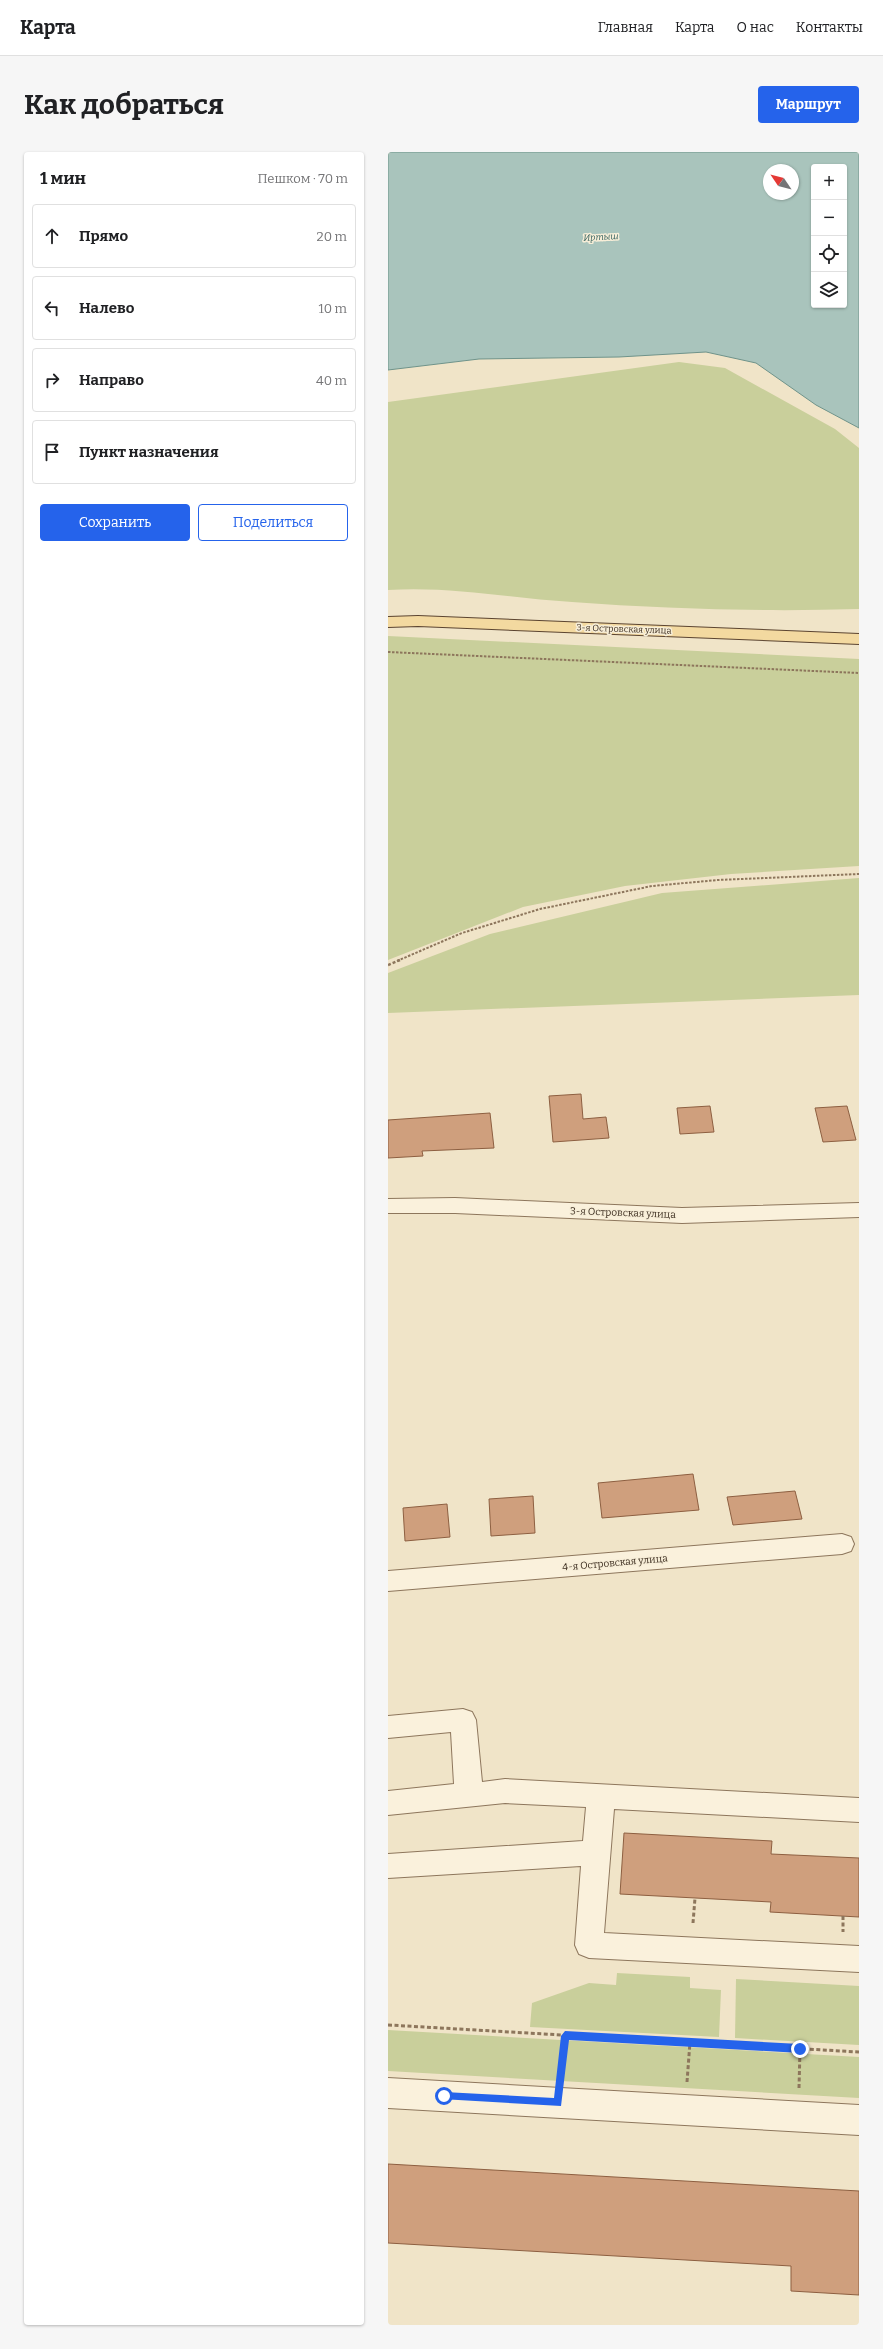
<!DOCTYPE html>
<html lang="ru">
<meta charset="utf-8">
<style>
body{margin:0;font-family:Bitter,serif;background:#f6f6f6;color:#202124}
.controls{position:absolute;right:12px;top:12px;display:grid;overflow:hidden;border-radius:4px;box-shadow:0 1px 3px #0004}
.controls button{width:36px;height:36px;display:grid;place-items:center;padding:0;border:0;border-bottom:1px solid #e0e0e0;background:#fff;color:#202124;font:20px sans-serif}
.compass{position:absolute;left:375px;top:12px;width:36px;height:36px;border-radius:50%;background:#fff;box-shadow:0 1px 3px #0004;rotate:305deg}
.stop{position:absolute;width:12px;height:12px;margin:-9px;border:3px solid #2563eb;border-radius:50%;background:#fff}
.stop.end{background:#2563eb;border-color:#fff;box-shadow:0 1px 4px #0008}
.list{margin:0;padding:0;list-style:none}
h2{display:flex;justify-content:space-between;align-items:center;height:52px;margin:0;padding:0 16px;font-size:17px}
h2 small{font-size:13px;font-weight:400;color:#757577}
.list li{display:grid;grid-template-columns:26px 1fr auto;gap:12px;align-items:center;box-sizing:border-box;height:64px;margin:0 8px 8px;padding:0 8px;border:1px solid #e0e0e0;border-radius:4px}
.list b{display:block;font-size:15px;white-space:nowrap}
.list em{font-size:13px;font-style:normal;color:#757577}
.actions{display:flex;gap:8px;padding:12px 16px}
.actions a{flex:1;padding:9px 0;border:1px solid #2563eb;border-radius:4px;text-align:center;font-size:14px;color:#2563eb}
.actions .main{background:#2563eb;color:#fff}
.icon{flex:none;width:22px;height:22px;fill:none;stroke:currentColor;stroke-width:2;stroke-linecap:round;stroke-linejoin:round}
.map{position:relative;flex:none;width:471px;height:2173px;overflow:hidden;border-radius:4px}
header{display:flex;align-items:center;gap:24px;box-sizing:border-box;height:56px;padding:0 20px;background:#fff;border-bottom:1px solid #e0e0e0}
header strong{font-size:19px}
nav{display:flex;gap:22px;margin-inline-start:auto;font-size:14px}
.intro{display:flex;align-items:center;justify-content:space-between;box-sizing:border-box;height:96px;padding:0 24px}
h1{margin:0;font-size:28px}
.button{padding:10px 18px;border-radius:4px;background:#2563eb;color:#fff;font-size:14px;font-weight:700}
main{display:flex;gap:24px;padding:0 24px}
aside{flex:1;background:#fff;border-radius:4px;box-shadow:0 1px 3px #0004}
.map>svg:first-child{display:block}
</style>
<header>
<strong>Карта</strong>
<nav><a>Главная</a><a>Карта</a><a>О нас</a><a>Контакты</a></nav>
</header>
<div class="intro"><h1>Как добраться</h1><a class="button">Маршрут</a></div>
<main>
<aside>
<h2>1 мин<small>Пешком · 70 m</small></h2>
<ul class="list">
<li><svg class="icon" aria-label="ahead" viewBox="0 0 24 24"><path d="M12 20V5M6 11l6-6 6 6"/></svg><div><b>Прямо</b></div><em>20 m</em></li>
<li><svg class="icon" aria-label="left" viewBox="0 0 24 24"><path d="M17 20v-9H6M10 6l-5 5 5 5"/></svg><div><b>Налево</b></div><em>10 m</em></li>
<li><svg class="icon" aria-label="right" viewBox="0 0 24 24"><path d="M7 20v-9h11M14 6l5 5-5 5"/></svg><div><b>Направо</b></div><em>40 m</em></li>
<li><svg class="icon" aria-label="arrive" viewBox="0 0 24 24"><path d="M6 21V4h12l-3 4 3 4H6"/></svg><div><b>Пункт назначения</b></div></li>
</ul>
<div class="actions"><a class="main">Сохранить</a><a>Поделиться</a></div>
</aside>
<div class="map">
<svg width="471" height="2173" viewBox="0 0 471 2173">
<rect width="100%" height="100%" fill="#f0e4c8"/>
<!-- green -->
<g fill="#c9cf9b">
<path d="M291,210L337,216L447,277L471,296V457C376,460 279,457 184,450C123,446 61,434 0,438V250Z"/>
<path d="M0,484L471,507V714L343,722L237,734L135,755L0,808Z"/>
<path d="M471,726V843L0,861V821L102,782L274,741Z"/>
<path d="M229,1821L302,1825V1836L333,1838L331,1885L142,1875L144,1851L201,1831L228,1833Z"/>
<path d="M348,1827L471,1834V1893L347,1886Z"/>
<path d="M0,1878L471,1905V1946L0,1919Z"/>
</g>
<!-- water -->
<path fill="#a9c4bc" stroke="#6f938a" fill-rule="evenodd" d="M0,0H471V276L428,253L368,211L318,200L231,205L91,207L0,218ZM426,15H456V153H426ZM381,18H405V42H381Z"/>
<!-- building -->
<g fill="#cf9f7d" stroke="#8d5f41">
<path d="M193,942L195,967L218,965L221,986L165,990L161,944Z"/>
<path d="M322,954L326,980L292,982L289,956Z"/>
<path d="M459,954L468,988L435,990L427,956Z"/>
<path d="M102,961L106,996L34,999L35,1004L0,1006V968Z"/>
<path d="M305,1322L311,1358L214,1366L210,1331Z"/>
<path d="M407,1339L414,1367L345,1373L339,1345Z"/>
<path d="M145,1344L147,1381L103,1384L101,1347Z"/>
<path d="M59,1352L62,1385L17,1389L15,1356Z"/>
<path d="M236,1681L384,1689L383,1702L471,1706V1765L382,1760L383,1750L232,1742Z"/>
<path d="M0,2012L471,2039V2143L403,2139V2114L0,2091Z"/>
</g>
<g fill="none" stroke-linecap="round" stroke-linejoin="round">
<!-- minor casing -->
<g stroke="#8d765c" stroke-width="2">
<g id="minor">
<path d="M67,1046L294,1056L471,1051V1065L294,1071L67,1061H0V1047Z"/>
<path d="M454,1382L463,1385L466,1392L463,1399L454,1402L0,1439V1419Z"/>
<path d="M75,1557L84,1560L88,1568L94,1630L117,1627L471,1646V1670L226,1657L216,1781L471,1794V1820L201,1806L191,1802L187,1793L193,1714L0,1726V1702L195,1689L198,1655L117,1651L0,1663V1639L66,1632L63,1580L0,1586V1564Z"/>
<path d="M0,1926L471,1953V1983L0,1956Z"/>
</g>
</g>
<!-- major casing -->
<g stroke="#5b4430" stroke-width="2">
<path id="major" d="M30,464L471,482V492L30,474L0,475V465Z"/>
</g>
<!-- path-far2 -->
<g stroke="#8d765c" stroke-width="2" stroke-dasharray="2.5 1.5" stroke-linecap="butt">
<path d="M0,500L471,521"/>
<path d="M9,809L74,781L152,757L264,734L330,728L471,722"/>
</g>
<!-- path-far1 -->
<path stroke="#8d765c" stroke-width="2.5" stroke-dasharray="3 2" stroke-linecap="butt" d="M0,813L12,808"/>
<!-- path -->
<g stroke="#8d765c" stroke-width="3" stroke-dasharray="4 2.5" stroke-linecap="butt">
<path d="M455,1764V1780"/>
<path d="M305,1771L307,1746"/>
<path d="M0,1873L471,1900"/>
<path d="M173,1921L177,1883"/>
<path d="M299,1930L302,1890"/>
<path d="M411,1936L412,1897"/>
</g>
<!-- minor -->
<use href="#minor" fill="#faf1dc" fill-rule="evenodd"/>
<!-- major -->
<use href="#major" fill="#f3d9a0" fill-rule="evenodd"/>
</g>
<!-- route -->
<path fill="#2563eb" d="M177,1879L412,1892L416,1897L412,1901L181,1888L173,1954L53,1947V1941L56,1940L166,1946L173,1884Z"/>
<g text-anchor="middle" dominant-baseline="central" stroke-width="3" stroke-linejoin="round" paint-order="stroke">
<!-- far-water labels -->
<g font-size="9" font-style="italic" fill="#2f5d5a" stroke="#f7eed8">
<text transform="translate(213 85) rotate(-3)">Иртыш</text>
</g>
<!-- far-street labels -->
<g font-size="9" fill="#3d2e20" stroke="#f7eed8">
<text transform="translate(236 477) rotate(2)">3-я Островская улица</text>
</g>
<!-- street labels -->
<g font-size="10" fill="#3d2e20" stroke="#f7eed8">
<text transform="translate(235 1061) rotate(2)">3-я Островская улица</text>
<text transform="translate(227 1411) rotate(-5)">4-я Островская улица</text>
</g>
</g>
</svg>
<div class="controls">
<button>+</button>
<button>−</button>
<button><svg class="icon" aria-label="locate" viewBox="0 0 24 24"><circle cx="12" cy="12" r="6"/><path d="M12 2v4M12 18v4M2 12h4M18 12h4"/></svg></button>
<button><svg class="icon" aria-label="layers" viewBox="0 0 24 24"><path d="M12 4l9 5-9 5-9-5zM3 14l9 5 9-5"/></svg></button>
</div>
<svg class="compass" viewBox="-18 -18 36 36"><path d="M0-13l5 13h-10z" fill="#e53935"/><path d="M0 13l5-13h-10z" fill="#757577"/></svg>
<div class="stop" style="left:56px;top:1944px"></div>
<div class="stop end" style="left:412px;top:1897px"></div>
</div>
</main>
